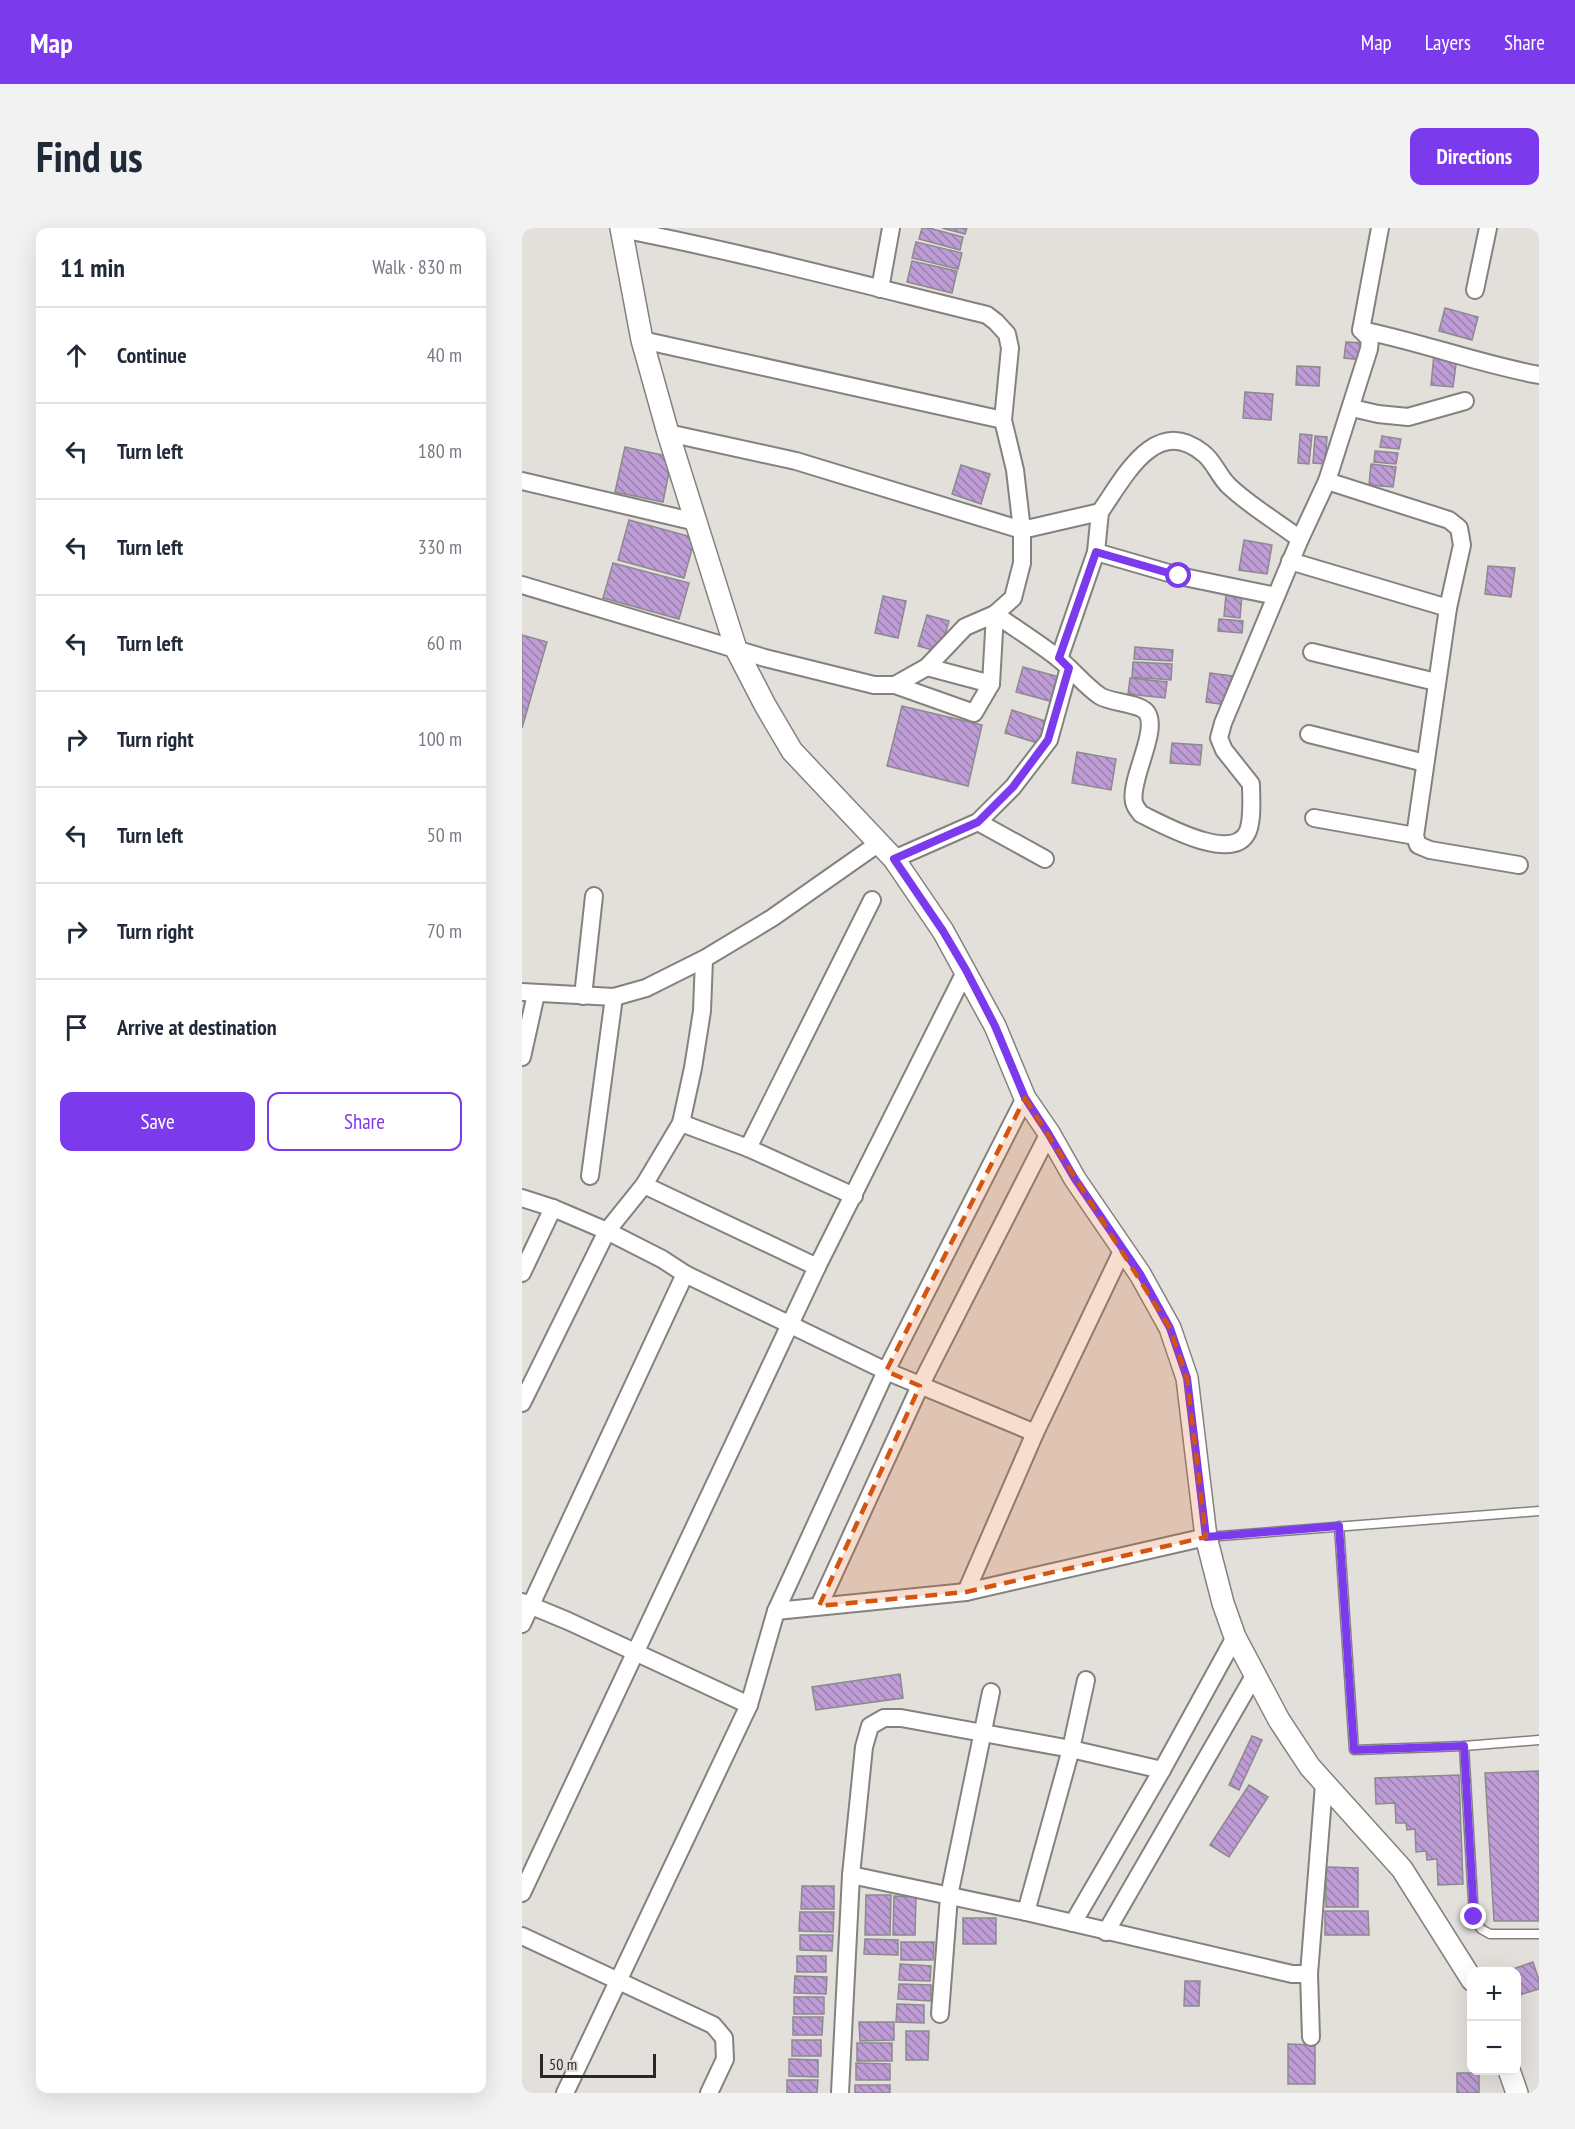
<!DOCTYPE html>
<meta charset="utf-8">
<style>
body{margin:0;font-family:"PT Sans Narrow",sans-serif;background:#f2f2f3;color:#1f2937}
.controls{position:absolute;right:18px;bottom:18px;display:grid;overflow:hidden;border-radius:12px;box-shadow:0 6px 24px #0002}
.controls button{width:54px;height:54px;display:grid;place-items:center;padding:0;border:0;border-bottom:2px solid #e0e1e3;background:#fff;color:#1f2937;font:30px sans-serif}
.scale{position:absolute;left:18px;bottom:15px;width:116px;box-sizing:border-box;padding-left:6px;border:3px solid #292827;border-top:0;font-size:16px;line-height:21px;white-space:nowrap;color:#292827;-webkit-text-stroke:4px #e3e0dc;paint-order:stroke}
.stop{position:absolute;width:18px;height:18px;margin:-14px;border:4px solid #7c3aed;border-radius:50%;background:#fff}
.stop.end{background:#7c3aed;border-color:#fff;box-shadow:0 2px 6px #0008}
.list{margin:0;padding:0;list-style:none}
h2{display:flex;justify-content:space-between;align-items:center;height:78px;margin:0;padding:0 24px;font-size:26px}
h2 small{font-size:20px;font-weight:400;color:#747a83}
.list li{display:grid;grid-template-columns:39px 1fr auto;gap:18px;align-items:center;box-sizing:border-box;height:96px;padding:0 24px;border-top:2px solid #e0e1e3}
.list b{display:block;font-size:22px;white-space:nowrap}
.list em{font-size:20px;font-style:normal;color:#747a83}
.actions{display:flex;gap:12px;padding:18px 24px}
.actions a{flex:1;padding:14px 0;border:2px solid #7c3aed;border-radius:12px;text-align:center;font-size:21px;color:#7c3aed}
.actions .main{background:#7c3aed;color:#fff}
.icon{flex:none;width:33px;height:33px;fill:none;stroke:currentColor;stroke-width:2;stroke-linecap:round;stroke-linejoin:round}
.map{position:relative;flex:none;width:1017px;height:1865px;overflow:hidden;border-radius:12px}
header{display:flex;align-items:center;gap:36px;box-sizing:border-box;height:84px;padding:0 30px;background:#7c3aed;color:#fff}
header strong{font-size:28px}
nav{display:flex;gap:33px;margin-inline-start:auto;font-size:21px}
.intro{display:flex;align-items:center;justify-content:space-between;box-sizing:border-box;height:144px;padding:0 36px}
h1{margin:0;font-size:42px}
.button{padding:15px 27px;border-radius:12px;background:#7c3aed;color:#fff;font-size:21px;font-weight:700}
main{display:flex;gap:36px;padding:0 36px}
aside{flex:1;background:#fff;border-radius:12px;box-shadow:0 6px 24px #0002}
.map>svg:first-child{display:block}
</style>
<header>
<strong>Map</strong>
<nav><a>Map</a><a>Layers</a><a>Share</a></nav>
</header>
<div class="intro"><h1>Find us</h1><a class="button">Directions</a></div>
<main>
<aside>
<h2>11 min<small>Walk · 830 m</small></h2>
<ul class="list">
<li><svg class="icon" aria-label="ahead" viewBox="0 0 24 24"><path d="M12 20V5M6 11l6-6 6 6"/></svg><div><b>Continue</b></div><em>40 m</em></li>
<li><svg class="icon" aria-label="left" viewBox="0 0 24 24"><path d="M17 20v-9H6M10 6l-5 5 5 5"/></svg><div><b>Turn left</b></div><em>180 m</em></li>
<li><svg class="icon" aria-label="left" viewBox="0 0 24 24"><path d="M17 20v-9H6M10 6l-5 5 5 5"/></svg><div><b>Turn left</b></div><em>330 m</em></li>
<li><svg class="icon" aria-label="left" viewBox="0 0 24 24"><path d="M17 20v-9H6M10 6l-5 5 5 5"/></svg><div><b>Turn left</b></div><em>60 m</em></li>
<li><svg class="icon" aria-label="right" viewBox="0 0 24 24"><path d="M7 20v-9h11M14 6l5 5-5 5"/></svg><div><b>Turn right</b></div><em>100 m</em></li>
<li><svg class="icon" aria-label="left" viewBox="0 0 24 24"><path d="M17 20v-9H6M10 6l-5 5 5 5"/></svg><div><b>Turn left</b></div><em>50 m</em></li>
<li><svg class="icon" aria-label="right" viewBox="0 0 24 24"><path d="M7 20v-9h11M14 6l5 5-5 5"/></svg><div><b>Turn right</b></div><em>70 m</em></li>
<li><svg class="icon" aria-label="arrive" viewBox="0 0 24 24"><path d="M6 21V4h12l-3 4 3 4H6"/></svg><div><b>Arrive at destination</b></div></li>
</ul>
<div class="actions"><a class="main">Save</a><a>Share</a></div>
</aside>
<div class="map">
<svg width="1017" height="1865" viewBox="0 0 1017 1865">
<defs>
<pattern id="building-back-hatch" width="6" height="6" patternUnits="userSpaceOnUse" patternTransform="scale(1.5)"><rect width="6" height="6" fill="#be9cd5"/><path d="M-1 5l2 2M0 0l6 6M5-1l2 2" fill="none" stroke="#9a7fad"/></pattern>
</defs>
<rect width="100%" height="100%" fill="#e3e0dc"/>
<!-- building -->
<g fill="url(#building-back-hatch)" stroke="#8c8a8d" stroke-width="1.5">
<path d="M400,0H407L441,9L438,22L397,11Z"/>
<path d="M420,0H445L443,6Z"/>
<path d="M394,14L440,25L436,41L390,30Z"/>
<path d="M390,33L435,43L430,65L385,54Z"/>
<path d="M923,80L956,89L950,112L917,103Z"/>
<path d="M824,114L842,115L841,132L822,130Z"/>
<path d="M912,126L935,129L931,159L909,157Z"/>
<path d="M775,138L798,139L797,158L774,157Z"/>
<path d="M723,164L751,166L749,192L721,190Z"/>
<path d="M778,206L790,207L787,236L776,235Z"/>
<path d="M793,208L805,209L803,236L791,235Z"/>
<path d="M860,208L879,211L877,221L858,219Z"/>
<path d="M103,219L150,229L141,274L93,264Z"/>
<path d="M853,223L876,225L874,236L852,234Z"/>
<path d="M849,236L874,239L871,259L847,257Z"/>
<path d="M439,237L468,246L459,276L430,266Z"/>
<path d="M107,292L173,310L162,350L96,332Z"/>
<path d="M722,312L750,317L745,346L717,342Z"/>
<path d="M91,335L167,355L157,391L81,370Z"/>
<path d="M966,338L993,340L989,369L963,366Z"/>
<path d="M704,366L720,367L718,390L702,388Z"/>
<path d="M361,368L384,373L376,410L353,405Z"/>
<path d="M405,387L427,393L418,424L396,418Z"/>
<path d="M697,391L721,393L720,405L696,403Z"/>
<path d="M0,407L25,414L0,500Z"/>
<path d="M613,419L651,422L650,433L612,431Z"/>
<path d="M611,434L650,436L649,452L610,449Z"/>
<path d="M501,439L541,450L535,475L494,464Z"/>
<path d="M688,445L710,448L705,477L684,474Z"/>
<path d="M608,450L645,454L643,470L606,466Z"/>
<path d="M380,478L460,497L446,558L365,538Z"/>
<path d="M490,482L529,495L522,517L483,505Z"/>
<path d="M650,515L680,517L678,537L648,535Z"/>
<path d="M555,524L594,531L589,562L550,555Z"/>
<path d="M378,1446L381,1470L294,1482L290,1459Z"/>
<path d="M730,1508L740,1512L717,1562L707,1557Z"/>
<path d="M1017,1543V1693H972L963,1545Z"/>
<path d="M937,1547L941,1656L916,1657L915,1631L905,1632L904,1623L894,1624L893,1601L885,1602L884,1595H874L873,1575L854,1576L853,1550Z"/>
<path d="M727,1557L746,1569L707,1629L688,1617Z"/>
<path d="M804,1639L836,1640V1679H804Z"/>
<path d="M280,1658H312V1681H279Z"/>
<path d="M344,1667H369L368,1707H343Z"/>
<path d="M372,1668L394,1669L393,1707H371Z"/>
<path d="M803,1683H846L847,1707H803Z"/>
<path d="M278,1684H312L311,1704L277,1703Z"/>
<rect x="441" y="1690" width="33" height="26"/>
<path d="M278,1707H311L310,1723L278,1722Z"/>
<path d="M343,1711L376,1712V1727L342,1726Z"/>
<path d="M379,1714H412L411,1732H379Z"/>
<rect x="275" y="1728" width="29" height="16"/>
<path d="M1011,1734L1017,1752V1761L994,1768V1744L985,1743Z"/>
<path d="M378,1736L409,1738L408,1753L377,1752Z"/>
<path d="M273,1748L305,1749L304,1766L272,1765Z"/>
<path d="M663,1753H678L677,1778H662Z"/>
<path d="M377,1756L409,1757V1773L376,1771Z"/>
<rect x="272" y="1769" width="30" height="17"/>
<path d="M375,1776L402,1777V1795L374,1794Z"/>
<path d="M271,1789H301L300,1807H271Z"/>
<path d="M337,1794H372V1812L338,1813Z"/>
<path d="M384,1803H407L406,1832H384Z"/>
<rect x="270" y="1812" width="29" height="16"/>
<rect x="335" y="1815" width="35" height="18"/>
<path d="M766,1816L793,1817V1856H766Z"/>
<path d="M267,1831L296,1832V1849L267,1848Z"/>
<path d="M334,1835L368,1836V1852H334Z"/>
<rect x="935" y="1845" width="22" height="20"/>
<path d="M265,1852H296L295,1865H265Z"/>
<rect x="333" y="1857" width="35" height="8"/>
</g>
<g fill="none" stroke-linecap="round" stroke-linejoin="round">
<!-- service casing -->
<g stroke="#84827e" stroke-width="11">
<g id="service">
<path d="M817,1298L832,1522L942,1518L1017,1512"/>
<path d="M685,1309L1017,1283"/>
<path d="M942,1518L952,1689L959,1701L968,1706H1017"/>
</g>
</g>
<!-- minor casing -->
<g stroke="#84827e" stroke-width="20">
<g id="minor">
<path d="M858,0L839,102L848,111L847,121L805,253L927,292L937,300L940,317L926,380"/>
<path d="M358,61L369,0"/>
<path d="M953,62L966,0"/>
<path d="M839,102C899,114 957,136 1017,147"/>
<path d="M120,112L481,192"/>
<path d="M830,180L856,186L886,189L943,173"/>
<path d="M146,205L274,233L500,302L578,284L574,324L537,431"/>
<path d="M0,253L174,294"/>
<path d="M578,284C602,250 633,186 681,225C692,233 697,249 707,258C728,278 754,293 778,311"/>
<path d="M574,324L657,348L754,368"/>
<path d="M768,333L926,380L893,608L896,617L908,622L997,637"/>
<path d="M0,357L243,430L352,457H373L405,439L443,399L473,386L491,370L500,335V302L493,242L481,192L488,120L485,106L474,94L465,87C343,57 222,25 99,1"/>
<path d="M473,386C494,401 517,415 537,431C551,442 563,458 578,468C589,475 619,475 625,485C637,503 607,552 612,574C613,579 616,582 619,586C640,596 712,637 726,603C731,590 729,569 729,556L702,522L697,510L701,495L778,311L805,253"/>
<path d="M790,424L914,454"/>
<path d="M405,439L469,456"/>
<path d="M373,457L452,485L469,456L473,386"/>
<path d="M787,506L903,535"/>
<path d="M792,590L893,608"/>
<path d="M456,594L523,631"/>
<path d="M372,631L456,594L491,559L527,512L547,440"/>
<path d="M0,764L92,769L124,760L182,731L250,690L357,615"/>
<path d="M61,768L72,668"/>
<path d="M0,829L14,766"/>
<path d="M159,895L226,920L332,968"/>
<path d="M226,920L350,672"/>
<path d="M68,948L92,769"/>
<path d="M122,957L295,1039"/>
<path d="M0,970L31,980L85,1003L122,957L159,895L171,840L180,783L182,731"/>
<path d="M0,1045L31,980"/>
<path d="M163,1046L364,1143L513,1205"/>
<path d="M0,1175L85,1003L140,1031L163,1046L0,1396"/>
<path d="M444,1364L513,1205L601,1021"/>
<path d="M0,1374L46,1393L227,1477"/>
<path d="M297,1378L398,1158L527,905"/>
<path d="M254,1383L444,1364L684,1309"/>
<path d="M329,1647L342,1519L348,1498L362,1490H379L549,1521L640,1542"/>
<path d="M0,1665L295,1039L444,742"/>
<path d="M504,1684L549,1521L564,1452"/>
<path d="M551,1695L640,1542L713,1409"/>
<path d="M584,1704L732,1448"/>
<path d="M0,1708L191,1797L202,1810L203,1831L187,1865"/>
<path d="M787,1746L789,1809"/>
<path d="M418,1786L427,1668L469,1464"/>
<path d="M43,1865L227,1477L254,1383L364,1143L503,870"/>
<path d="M318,1865L329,1647L504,1684L770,1746H787L802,1556"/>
</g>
</g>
<!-- tertiary casing -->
<g stroke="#84827e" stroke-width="24">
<g id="tertiary">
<path d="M99,0L120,112L146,205L214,421L243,477L270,523L372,631L421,703L473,798L503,870L527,905L553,951L618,1046L648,1100L665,1150L684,1309L701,1375L713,1409L757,1492L788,1539L880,1641L950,1752"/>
<path d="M987,1842L995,1865"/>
</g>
</g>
<!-- service -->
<use href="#service" stroke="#fff" stroke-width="8"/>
<!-- minor -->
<use href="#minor" stroke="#fff" stroke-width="16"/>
<!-- tertiary -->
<use href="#tertiary" stroke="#fff" stroke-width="21"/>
</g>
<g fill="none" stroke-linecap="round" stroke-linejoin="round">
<!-- route -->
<path stroke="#7c3aed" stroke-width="8" d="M657,348L574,324L537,430L547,440L526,512L491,559L456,594L372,631L421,703L444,742L473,798L503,870L526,905L553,951L618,1046L648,1100L665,1150L684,1309L817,1298L832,1522L942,1518L952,1689"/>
</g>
<!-- marked area -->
<path fill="#d5540f" fill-opacity="0.2" stroke="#d5540f" stroke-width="4.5" stroke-dasharray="12 8" stroke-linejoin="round" d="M503,870L648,1100L665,1150L684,1309L444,1364L297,1378L398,1158L364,1143Z"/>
</svg>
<div class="controls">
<button>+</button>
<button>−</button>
</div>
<div class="scale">50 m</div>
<div class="stop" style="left:657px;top:348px"></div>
<div class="stop end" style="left:952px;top:1689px"></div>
</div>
</main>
